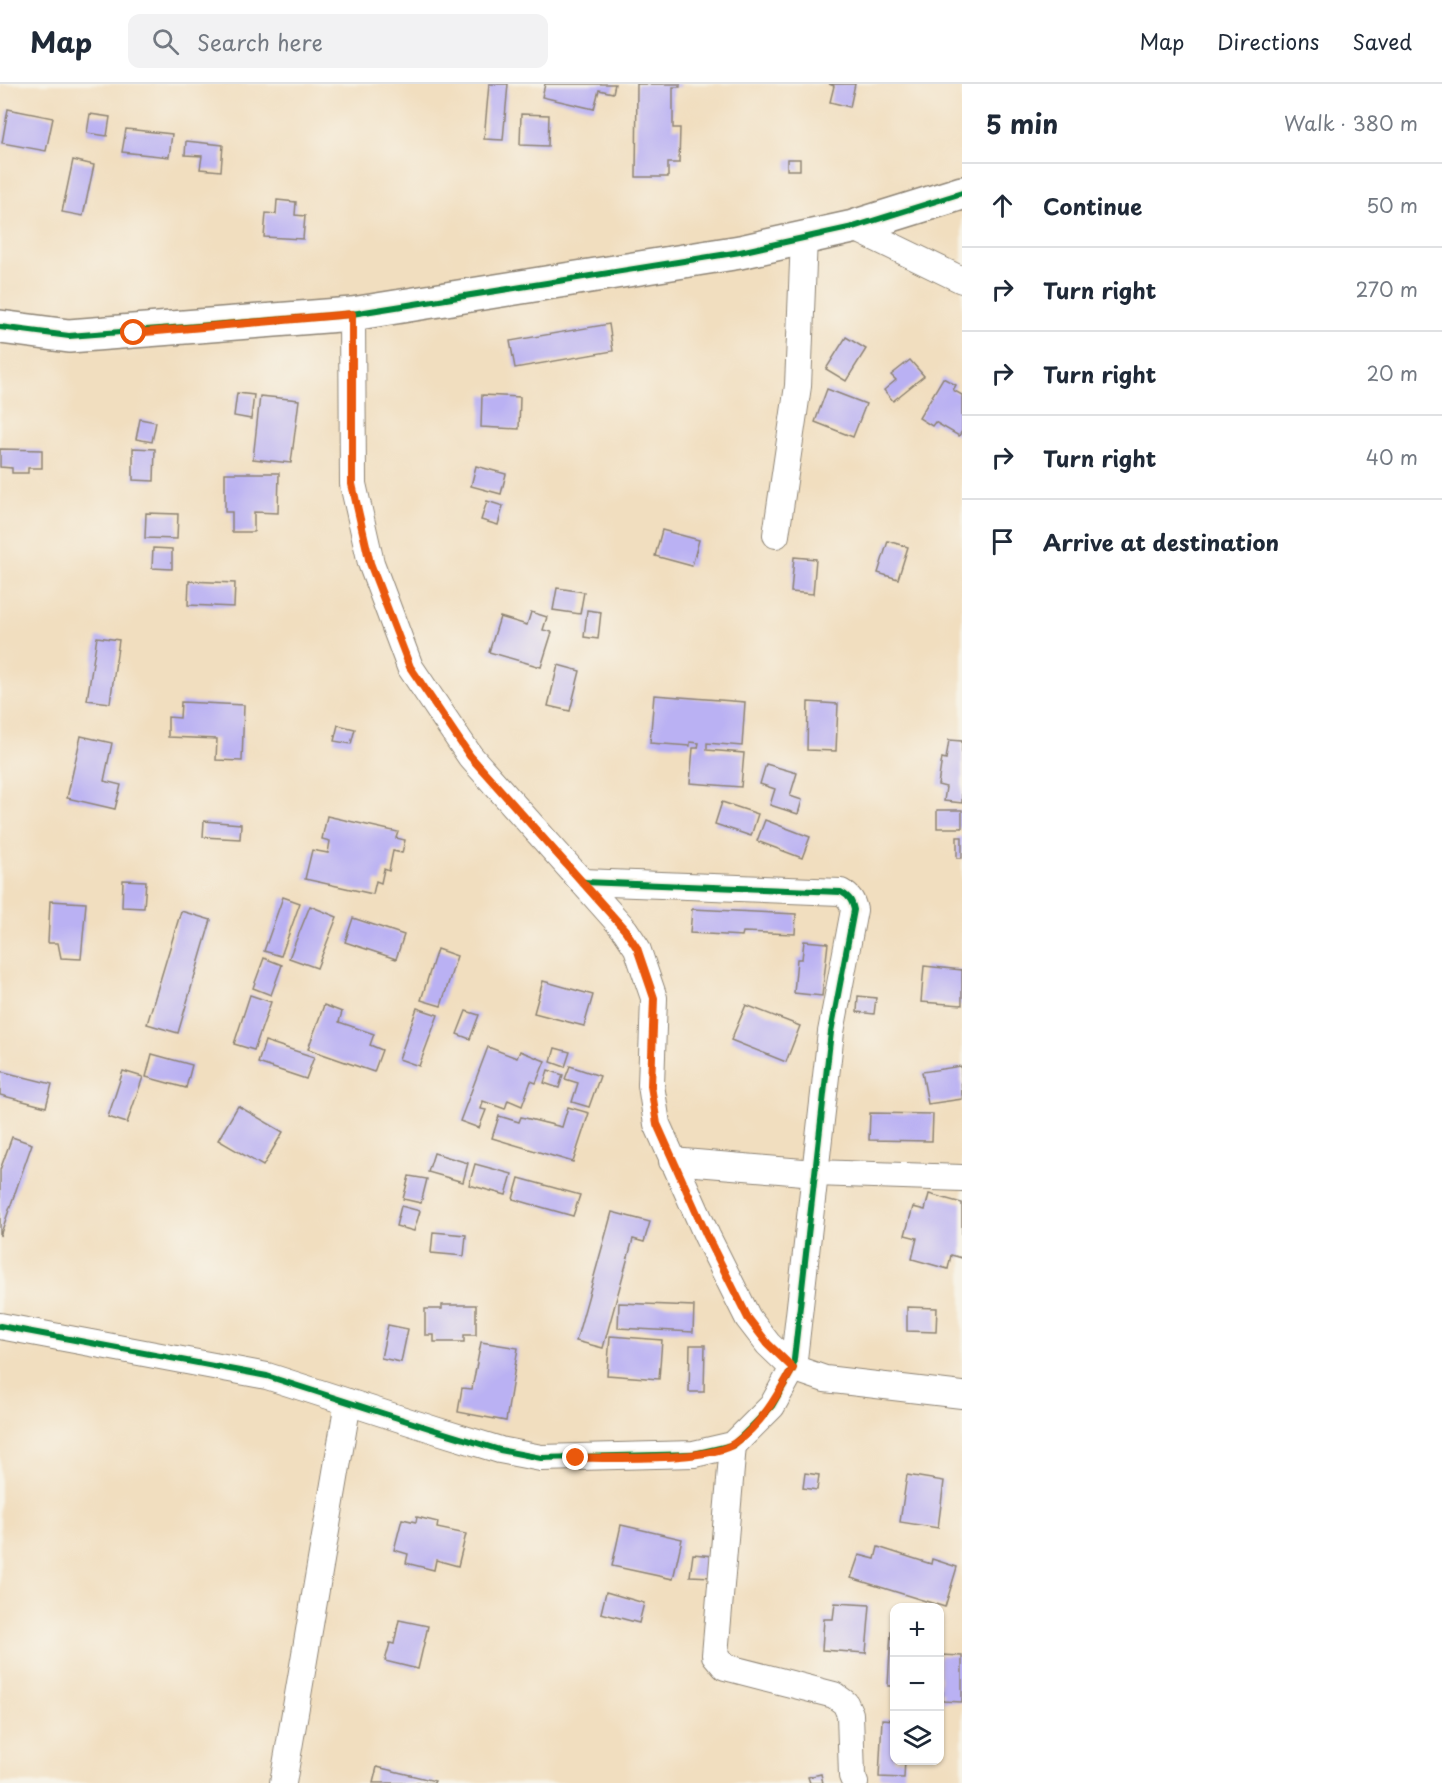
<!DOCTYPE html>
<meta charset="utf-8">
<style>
body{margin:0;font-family:"Playpen Sans",sans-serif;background:#f2f2f3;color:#1f2937}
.controls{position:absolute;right:18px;bottom:18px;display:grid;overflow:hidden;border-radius:12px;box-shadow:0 2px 4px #0004}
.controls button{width:54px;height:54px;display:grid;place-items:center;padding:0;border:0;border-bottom:2px solid #e0e1e3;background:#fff;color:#1f2937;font:30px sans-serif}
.stop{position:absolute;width:18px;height:18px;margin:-14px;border:4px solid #ea580c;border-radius:50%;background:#fff}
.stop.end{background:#ea580c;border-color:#fff;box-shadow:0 2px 6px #0008}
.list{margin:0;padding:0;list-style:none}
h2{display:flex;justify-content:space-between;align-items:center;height:78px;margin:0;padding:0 24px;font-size:26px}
h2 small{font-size:20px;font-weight:400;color:#747a83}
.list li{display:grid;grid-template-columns:39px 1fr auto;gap:18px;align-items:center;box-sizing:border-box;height:84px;padding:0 24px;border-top:2px solid #e0e1e3}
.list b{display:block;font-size:22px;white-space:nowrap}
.list em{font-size:20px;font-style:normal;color:#747a83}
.icon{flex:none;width:33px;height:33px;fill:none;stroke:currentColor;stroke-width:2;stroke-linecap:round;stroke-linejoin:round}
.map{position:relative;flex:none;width:962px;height:1699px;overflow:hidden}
header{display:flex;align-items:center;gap:36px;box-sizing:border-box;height:84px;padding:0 30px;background:#fff;border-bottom:2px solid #e0e1e3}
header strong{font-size:28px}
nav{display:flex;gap:33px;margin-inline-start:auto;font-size:21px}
.search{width:420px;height:54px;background:#f2f2f3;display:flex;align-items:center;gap:15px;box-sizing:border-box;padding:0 21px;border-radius:12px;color:#747a83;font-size:22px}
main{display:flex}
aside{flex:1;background:#fff}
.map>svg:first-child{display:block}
</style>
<header>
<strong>Map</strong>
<div class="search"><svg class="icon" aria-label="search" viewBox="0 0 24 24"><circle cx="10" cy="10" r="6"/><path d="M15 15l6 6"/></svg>Search here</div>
<nav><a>Map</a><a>Directions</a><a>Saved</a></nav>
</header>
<main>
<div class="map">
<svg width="962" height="1699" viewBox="0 0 962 1699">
<rect width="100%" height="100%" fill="#f7f3e8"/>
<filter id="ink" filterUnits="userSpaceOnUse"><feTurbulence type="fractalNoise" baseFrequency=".0167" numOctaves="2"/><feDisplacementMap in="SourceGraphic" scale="12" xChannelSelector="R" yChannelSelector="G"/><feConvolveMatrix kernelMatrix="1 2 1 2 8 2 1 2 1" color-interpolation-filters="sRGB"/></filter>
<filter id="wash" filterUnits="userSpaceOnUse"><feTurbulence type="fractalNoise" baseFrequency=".008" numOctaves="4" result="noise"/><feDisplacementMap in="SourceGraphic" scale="24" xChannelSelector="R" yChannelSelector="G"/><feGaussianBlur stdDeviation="1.35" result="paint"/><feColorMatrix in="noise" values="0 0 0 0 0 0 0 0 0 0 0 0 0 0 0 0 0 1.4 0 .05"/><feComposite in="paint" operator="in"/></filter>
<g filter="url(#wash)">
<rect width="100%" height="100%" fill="#f1debf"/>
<g id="blocks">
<!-- building -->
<g fill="#bab1f3">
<path d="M489,0H508L503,56L484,55Z"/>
<path d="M545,0H615L613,9L599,6L594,25L542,13Z"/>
<path d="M637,0H680V3H673V44H680L679,79H668V93H636Z"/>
<path d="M829,0H855L850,23L830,18L834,2Z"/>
<path d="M8,25L53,34L46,67L2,59Z"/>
<path d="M90,30L110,33L107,52L87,49Z"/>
<path d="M521,30L549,31L548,62L520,61Z"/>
<path d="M126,45L172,50L169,73L122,68Z"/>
<path d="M186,57L223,61L221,87L200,85L202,72L185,71Z"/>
<rect x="787" y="75" width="13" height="11"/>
<path d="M73,76L94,81L83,132L62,128Z"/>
<path d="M277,116L296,118L295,131L305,132L303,155L264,153L266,129L276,130Z"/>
<path d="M609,240L613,267L515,284L510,257Z"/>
<path d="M846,253L866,265L846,297L826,285Z"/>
<path d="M910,276L924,292L893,317L884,306L896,296L891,291Z"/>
<path d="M943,294L956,301L953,306L962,311V347L959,352L935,338L932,342L919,334Z"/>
<path d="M827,305L866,320L853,353L815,338Z"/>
<path d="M237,309L254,311L251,335L234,332Z"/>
<path d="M482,311L520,313L519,345L481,343Z"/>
<path d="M260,312L299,316L291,379L253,375Z"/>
<path d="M140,335L156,338L152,358L136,355Z"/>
<path d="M133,364L155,365L154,397L133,396Z"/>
<path d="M0,365L42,366V384H28V389H12V384L0,383Z"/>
<path d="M476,382L506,390L501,410L471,402Z"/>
<path d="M225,389H279L278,429L254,428V448H232V428H225Z"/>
<path d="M487,417L503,422L498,441L481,436Z"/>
<path d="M146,429L178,430L177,455L145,454Z"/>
<path d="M662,446L699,456L692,482L655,472Z"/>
<path d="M888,457L908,463L898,495L878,489Z"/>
<path d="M153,464L172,465V485L152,484Z"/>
<path d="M794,473L816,475L813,510L791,508Z"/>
<path d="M189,497L235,499L234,523L188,521Z"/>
<path d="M557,504L584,508L580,530L553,526Z"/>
<path d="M587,526L601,528L598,555L584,553Z"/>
<path d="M531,528L547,533L543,546L552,548L541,583L489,568L500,533L527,541Z"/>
<path d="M97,553L119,556L110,619L87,616Z"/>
<path d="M558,581L580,587L570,627L548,622Z"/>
<path d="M654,611L745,618L742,662L707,659V666L744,669L741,703L690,699L693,664H698L699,659L690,658V662L650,659Z"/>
<path d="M181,618L244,621L242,677L216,676L217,655L168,653V633L180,634Z"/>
<path d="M808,618L838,620L836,667L807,666Z"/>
<path d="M338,641L355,645L351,660L334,657Z"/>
<path d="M81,652L112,659L104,697L121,701L115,725L67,714Z"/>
<path d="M949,656L962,657V719L944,717L946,703L938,701L942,674L946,675Z"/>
<path d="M766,680L797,689L790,712L802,716L798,730L770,721L775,705L760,700Z"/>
<path d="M722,718L758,730L751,752L715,740Z"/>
<rect x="937" y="726" width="25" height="18"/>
<path d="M327,732L398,748L396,754L405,756L402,769L393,767L389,787L384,785L381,799L376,797L373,810L305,795L312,766L328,769L330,757L322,755Z"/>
<path d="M765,736L810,753L802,774L757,757Z"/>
<path d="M204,737L241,740L240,755L203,753Z"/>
<rect x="957" y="753" width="5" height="21"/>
<path d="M123,796L146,797L144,824L122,823Z"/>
<path d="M283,813L300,819L281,872L264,867Z"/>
<path d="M50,817L86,819L81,875L61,874L58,859H48Z"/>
<path d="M310,822L337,833L317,884L289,874Z"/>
<path d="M692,825L796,830L795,850L743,848L742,852L690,849Z"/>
<path d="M181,827L211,836L178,949L147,940Z"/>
<path d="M353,834L404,851L396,875L345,858Z"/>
<path d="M804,857L828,859L822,912L794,909L797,875H802Z"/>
<path d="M437,865L457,872L441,922L421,916Z"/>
<path d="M264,874L282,881L271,911L253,904Z"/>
<path d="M924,882L962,886V921L921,918Z"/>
<path d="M543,897L593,911L584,942L534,929Z"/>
<path d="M250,911L271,918L254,966L234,960Z"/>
<path d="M858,912L876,914L874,930L857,928Z"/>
<path d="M324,921L342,928L339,938L374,950L370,961L382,966L374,988L308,965Z"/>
<path d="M746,921L800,942L786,978L731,956Z"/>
<path d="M417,924L438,931L419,982L399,975Z"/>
<path d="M466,927L479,931L470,955L457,950Z"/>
<path d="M265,957L314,973L306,995L258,979Z"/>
<path d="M488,963L517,974L520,967L545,977L536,999L531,997L522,1022L508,1016L505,1025L483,1017L481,1025L486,1026L479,1044L460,1037Z"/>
<path d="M555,964L570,968L565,983L551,978Z"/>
<path d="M152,970L192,981L186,1004L146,993Z"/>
<path d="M570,982L600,992L589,1023L572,1018L578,999L565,995Z"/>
<path d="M961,982L962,1015L928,1020L922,988Z"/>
<path d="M548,986L563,991L559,1004L544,999Z"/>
<path d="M0,987L52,1000L46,1023L0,1011Z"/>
<path d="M123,987L143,993L127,1039L108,1033Z"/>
<path d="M238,1022L283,1048L263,1082L218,1056Z"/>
<path d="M568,1023L589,1029L573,1078L492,1054L499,1032L519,1038L521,1033L562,1043Z"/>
<path d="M870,1029L933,1030L932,1057L869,1056Z"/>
<path d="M12,1053L32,1060L0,1152V1086Z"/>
<path d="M434,1069L468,1079L463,1098L428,1088Z"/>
<path d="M475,1080L512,1090L506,1111L469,1101Z"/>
<path d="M409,1092L427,1095L421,1119L403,1115Z"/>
<path d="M519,1094L580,1111L573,1132L513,1115Z"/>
<path d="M929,1110L962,1119V1174L951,1171L948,1185L912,1175L917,1154L905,1151L913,1123L925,1126Z"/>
<path d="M401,1122L420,1127L414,1147L396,1142Z"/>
<path d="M612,1128L650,1138L644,1158L633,1155L603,1264L576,1257Z"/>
<path d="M433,1148L466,1151L464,1172L431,1169Z"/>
<path d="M619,1219L694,1222L693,1248L618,1244Z"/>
<path d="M442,1221H476V1251H464V1258H434V1251H425V1225H442Z"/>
<path d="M907,1223L937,1224L936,1248L907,1247Z"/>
<path d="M388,1241L408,1245L401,1278L381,1274Z"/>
<path d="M610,1252L662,1256L659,1295L607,1291Z"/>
<path d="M481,1258L518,1264L506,1337L458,1328L462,1304L472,1305Z"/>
<path d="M690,1261H705L704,1308H689Z"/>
<path d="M805,1389L819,1391L817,1406L803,1404Z"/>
<path d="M907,1391L944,1397L938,1444L900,1438Z"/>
<path d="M417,1433L438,1438L437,1444L466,1450L458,1482L436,1476L434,1486L406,1479L408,1470L394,1466L402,1435L416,1438Z"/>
<path d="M621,1441L682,1455L673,1495L612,1482Z"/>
<path d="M878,1463L931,1480L932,1475L957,1483L945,1523L851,1494L859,1471L875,1475Z"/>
<path d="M693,1470L713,1472L712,1493L690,1492Z"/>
<path d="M606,1508L644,1519L639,1539L601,1529Z"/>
<path d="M835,1519L870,1521L866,1569L822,1566L824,1535H833Z"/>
<path d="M399,1536L428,1542L418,1585L385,1577L390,1559L394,1560Z"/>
<path d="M891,1547L894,1548V1602H888Z"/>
<path d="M940,1571L962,1572V1618L943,1617V1608H940Z"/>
<path d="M882,1635L894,1636V1676H905L904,1694L879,1693Z"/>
<path d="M377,1683L435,1697L434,1699H373Z"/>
<path d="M821,1690L823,1699H810L808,1693Z"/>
</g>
</g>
</g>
<g filter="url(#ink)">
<use href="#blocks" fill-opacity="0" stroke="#8e8475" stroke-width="1.5"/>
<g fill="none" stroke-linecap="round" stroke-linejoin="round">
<!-- street casing -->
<g stroke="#8e8475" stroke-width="28">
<g id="street">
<path d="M853,143L962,196"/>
<path d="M352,230L353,400L371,479L410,583L470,672L625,846L637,864L654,914L651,1001L657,1040L707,1152L748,1234L768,1260L793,1284L825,1295L962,1311"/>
<path d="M776,451L798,302L804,154"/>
<path d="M672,1077L815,1089L962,1094"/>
<path d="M0,1242L267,1292L438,1347L500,1366L541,1374L694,1370L733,1361L772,1322L793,1284L831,948L854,826C852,817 850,813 841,808L583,798"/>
<path d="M733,1361L715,1571L725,1583L834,1611L845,1619L850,1630L852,1692L855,1699"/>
<path d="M283,1699L348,1318"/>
</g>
</g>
<!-- secondary casing -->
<g stroke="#8e8475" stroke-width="36">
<path id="secondary" d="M0,243L69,252L352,230L740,168L853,143L962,109"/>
</g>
<!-- street -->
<use href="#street" stroke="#fff" stroke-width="26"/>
<!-- secondary -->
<use href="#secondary" stroke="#fff" stroke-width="33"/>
<!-- cycleway casing -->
<g stroke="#f7f3e8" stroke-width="10">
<g id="cycleway">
<path d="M0,243L69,252L352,230L740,168L853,143L962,109"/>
<path d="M0,1242L267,1292L438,1347L500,1366L541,1374L694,1370L733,1361L772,1322L793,1284L831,948L854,826C852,817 850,813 841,808L583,798"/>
</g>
</g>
<!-- cycleway -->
<use href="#cycleway" stroke="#00873e" stroke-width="6"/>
</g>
</g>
<g fill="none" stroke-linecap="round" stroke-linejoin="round" filter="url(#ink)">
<!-- route -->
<path stroke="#ea580c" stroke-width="8" d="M134,249L352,230V400L370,479L410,583L470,672L625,846L637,864L654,914L651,1002L657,1040L707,1152L748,1234L768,1260L793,1284C777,1312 762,1340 735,1359C709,1378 610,1373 576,1374"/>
</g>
</svg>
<div class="controls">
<button>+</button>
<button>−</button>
<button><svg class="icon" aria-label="layers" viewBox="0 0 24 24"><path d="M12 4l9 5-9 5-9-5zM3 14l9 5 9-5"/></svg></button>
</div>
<div class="stop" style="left:134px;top:249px"></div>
<div class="stop end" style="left:576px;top:1374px"></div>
</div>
<aside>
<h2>5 min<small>Walk · 380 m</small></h2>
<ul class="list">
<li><svg class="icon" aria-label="ahead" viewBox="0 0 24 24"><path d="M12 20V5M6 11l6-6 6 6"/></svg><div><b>Continue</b></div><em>50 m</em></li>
<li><svg class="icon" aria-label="right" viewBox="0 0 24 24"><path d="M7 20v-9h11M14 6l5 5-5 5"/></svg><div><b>Turn right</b></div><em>270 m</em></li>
<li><svg class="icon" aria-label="right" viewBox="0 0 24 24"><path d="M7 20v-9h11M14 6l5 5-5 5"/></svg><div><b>Turn right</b></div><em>20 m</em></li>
<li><svg class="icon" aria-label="right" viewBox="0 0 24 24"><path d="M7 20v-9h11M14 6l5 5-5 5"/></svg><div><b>Turn right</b></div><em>40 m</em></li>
<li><svg class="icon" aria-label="arrive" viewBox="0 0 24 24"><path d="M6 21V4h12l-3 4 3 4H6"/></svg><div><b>Arrive at destination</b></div></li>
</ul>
</aside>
</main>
